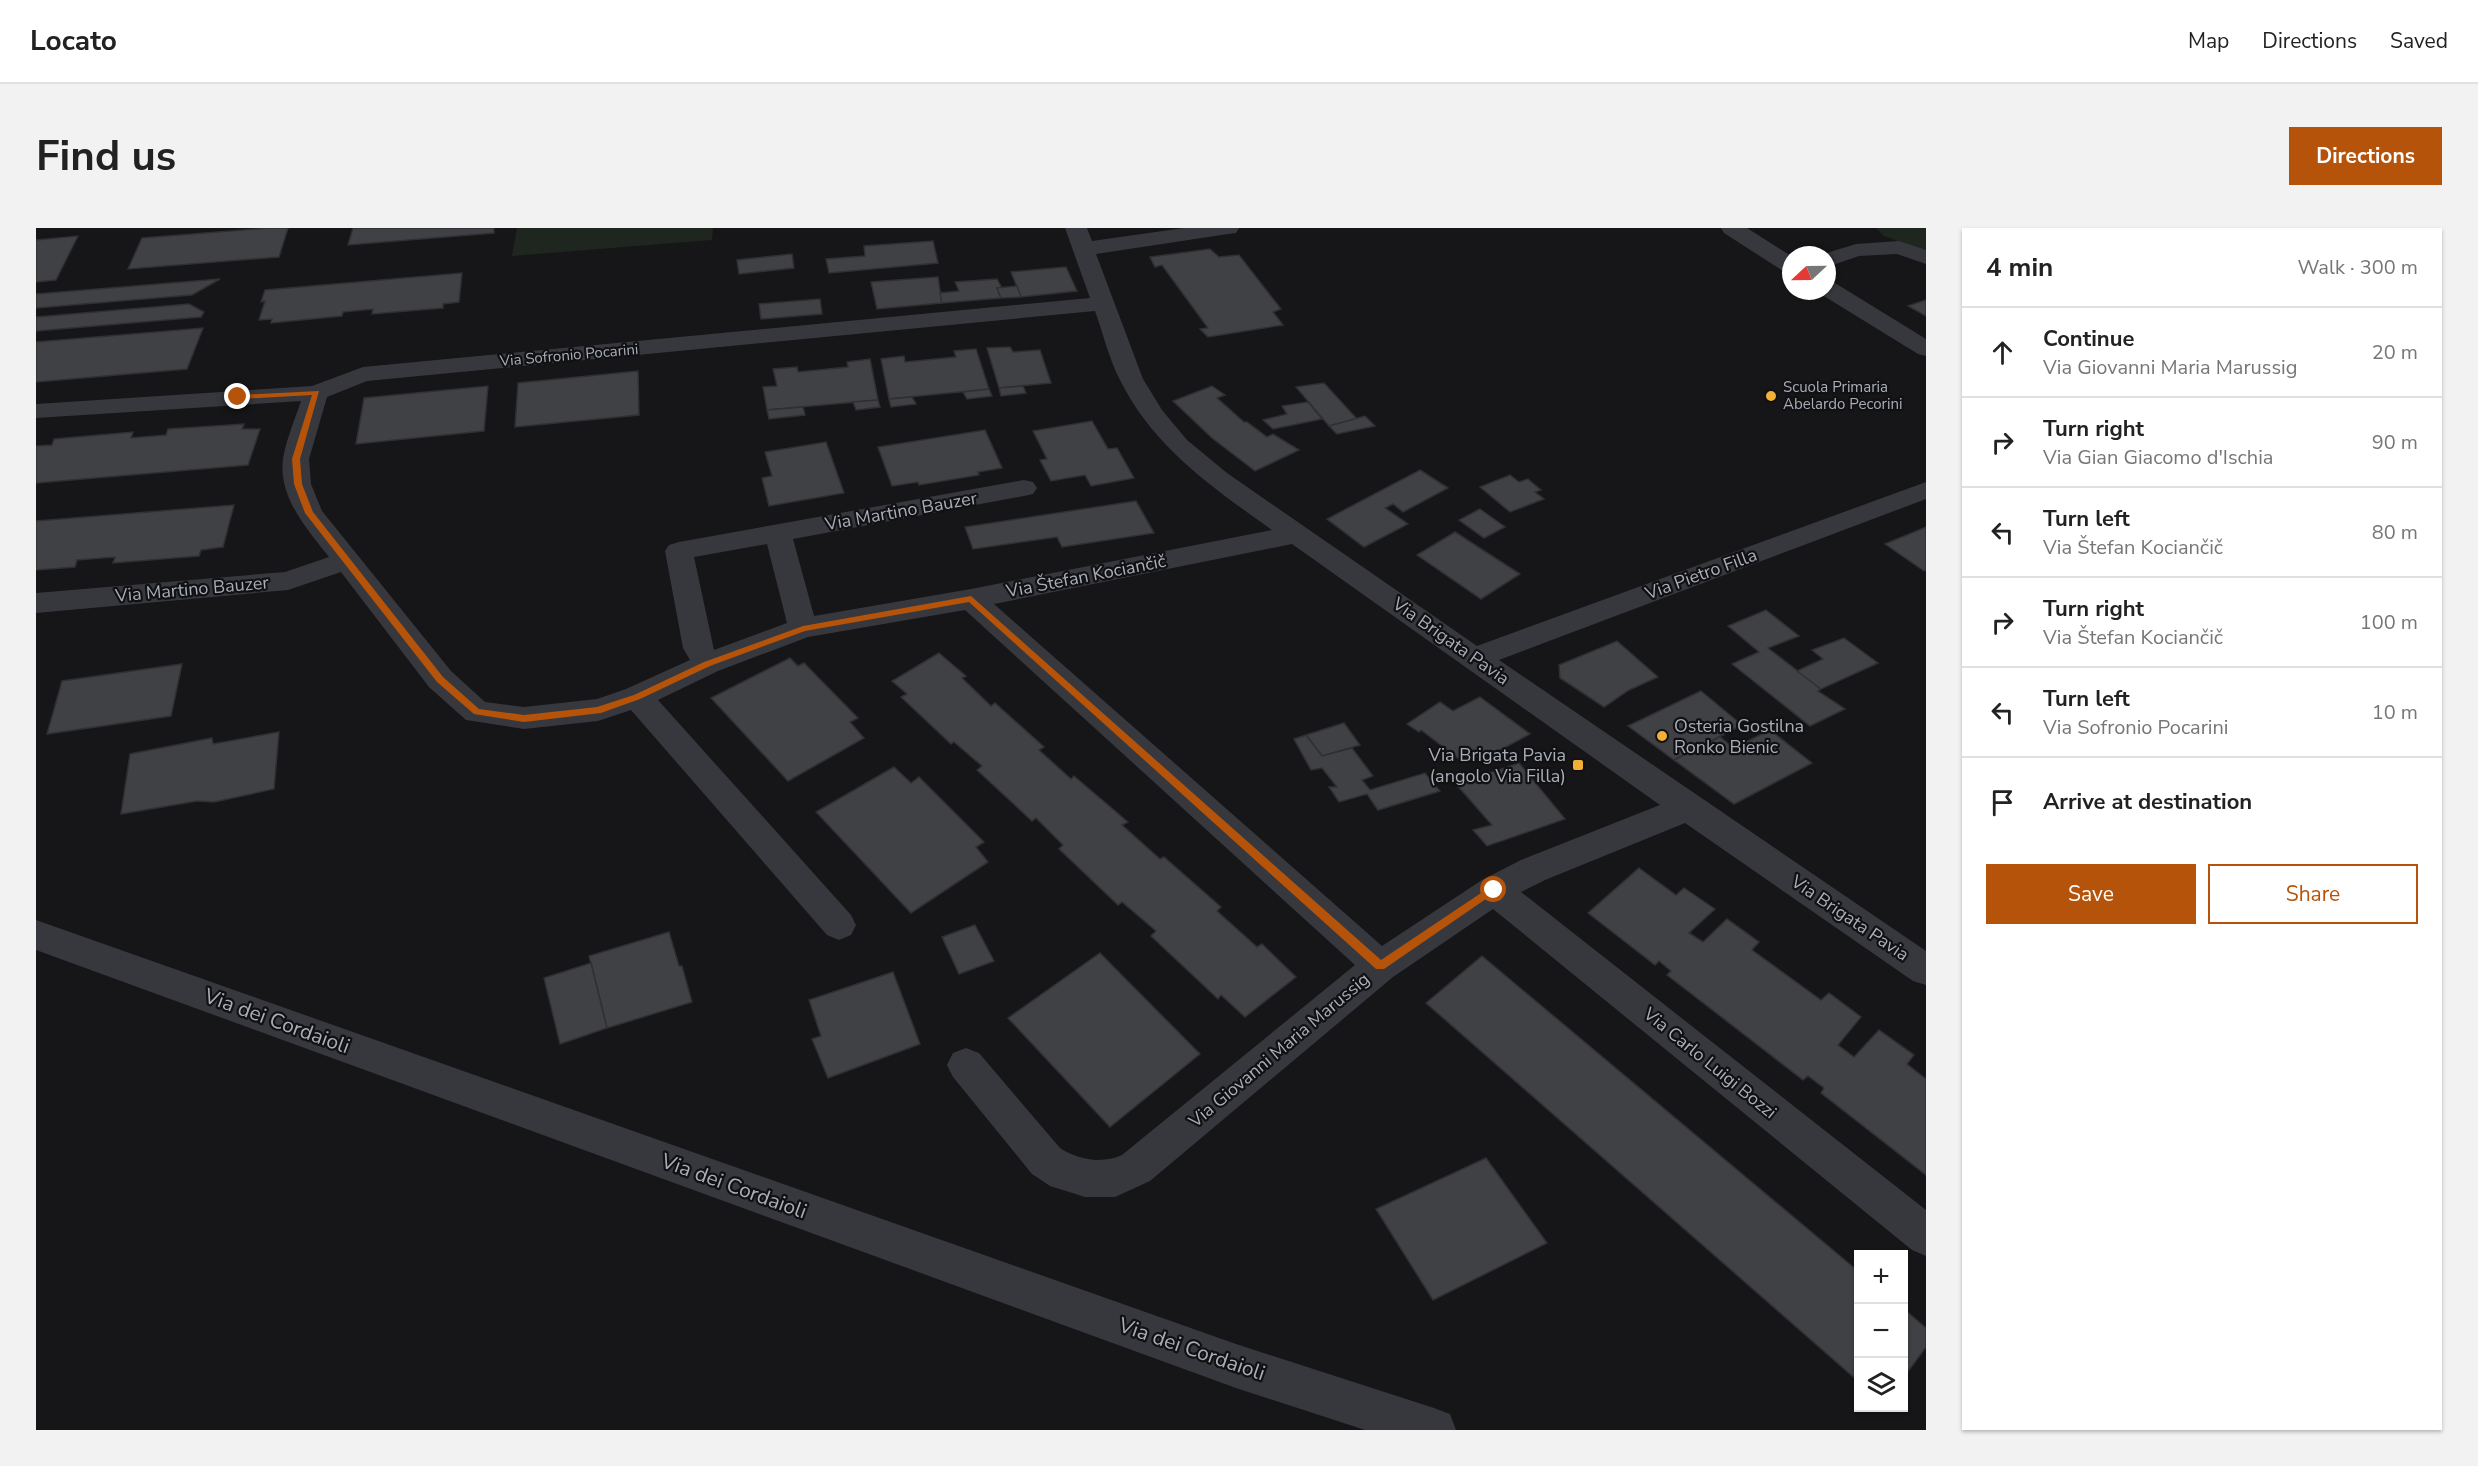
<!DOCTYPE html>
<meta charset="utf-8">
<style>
body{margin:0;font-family:"Nunito Sans",sans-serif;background:#f2f2f2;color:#222}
.controls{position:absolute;right:18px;bottom:18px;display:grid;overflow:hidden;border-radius:0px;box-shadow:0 2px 4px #0004}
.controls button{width:54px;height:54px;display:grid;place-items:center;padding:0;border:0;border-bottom:2px solid #e0e0e0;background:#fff;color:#222;font:30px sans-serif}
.compass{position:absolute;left:1746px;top:18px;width:54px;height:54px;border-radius:50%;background:#fff;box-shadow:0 2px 4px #0004;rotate:248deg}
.stop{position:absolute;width:18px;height:18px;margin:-14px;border:4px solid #b45309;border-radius:50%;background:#fff}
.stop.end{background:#b45309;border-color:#fff;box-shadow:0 2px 6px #0008}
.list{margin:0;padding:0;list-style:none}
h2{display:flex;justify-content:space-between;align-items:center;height:78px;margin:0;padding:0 24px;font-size:26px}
h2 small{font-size:20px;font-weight:400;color:#767676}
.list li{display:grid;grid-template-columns:39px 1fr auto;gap:18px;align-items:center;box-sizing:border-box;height:90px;padding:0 24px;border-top:2px solid #e0e0e0}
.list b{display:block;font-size:22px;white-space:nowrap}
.list p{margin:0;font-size:20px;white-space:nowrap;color:#767676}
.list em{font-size:20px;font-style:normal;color:#767676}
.actions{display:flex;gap:12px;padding:18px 24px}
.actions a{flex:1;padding:14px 0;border:2px solid #b45309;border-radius:0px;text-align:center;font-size:21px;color:#b45309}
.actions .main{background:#b45309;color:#fff}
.icon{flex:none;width:33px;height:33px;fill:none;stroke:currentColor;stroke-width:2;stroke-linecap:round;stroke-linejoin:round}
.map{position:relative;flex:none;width:1890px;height:1202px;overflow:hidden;border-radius:0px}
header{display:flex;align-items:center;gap:36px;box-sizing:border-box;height:84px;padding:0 30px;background:#fff;border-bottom:2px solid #e0e0e0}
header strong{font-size:28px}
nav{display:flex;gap:33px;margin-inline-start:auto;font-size:21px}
.intro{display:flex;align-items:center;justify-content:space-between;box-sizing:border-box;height:144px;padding:0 36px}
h1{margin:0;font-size:42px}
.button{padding:15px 27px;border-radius:0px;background:#b45309;color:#fff;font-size:21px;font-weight:700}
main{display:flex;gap:36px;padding:0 36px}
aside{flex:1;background:#fff;border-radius:0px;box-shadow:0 2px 4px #0004}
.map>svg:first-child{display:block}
</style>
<header>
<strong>Locato</strong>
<nav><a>Map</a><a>Directions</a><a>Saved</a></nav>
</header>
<div class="intro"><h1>Find us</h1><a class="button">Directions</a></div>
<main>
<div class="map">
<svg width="1890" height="1202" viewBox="0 0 1890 1202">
<rect width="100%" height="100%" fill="#161618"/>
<!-- green -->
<g fill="#1e261f">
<path d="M481,0H677L676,12L476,28Z"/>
<path d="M1840,0H1890V23L1848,8Z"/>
</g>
<!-- building -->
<g fill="#404145" stroke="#303034" stroke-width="1.5">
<path d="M234,0H252L243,29L92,41L106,10Z"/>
<path d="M317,0H458V5L312,17Z"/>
<path d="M42,8L20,52L0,54V12Z"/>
<path d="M897,13L902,35L793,45L790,31L829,28L828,18Z"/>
<path d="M1174,21L1183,29L1203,27L1245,81L1237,84L1247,97L1172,109L1164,101L1172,100L1126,37L1119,39L1114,29Z"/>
<path d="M756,26L758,40L703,46L701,32Z"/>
<path d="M1030,39L1041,63L985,69L975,44Z"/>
<path d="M426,45L423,74L407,76V80L336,86L337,81L307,84L306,88L235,95L236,91L223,92L229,73L225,74L229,62Z"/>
<path d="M902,49L906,75L841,81L835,54Z"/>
<path d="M184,51L156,67L0,80V66Z"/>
<path d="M961,51L966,60H961L965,70L906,75L904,65L923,63L919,54Z"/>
<path d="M981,58L985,69L965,70L961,60Z"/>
<path d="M784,71L786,86L725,91L723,76Z"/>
<path d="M1890,72V88L1872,78Z"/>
<path d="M153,76L168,84L165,89L0,103V89Z"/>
<path d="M167,100L151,141L0,154V114Z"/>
<path d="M974,119L977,124L1004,122L1015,155L963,160L951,120Z"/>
<path d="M940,121L953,161L853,171L845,131L868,128L869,134L920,129L918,123Z"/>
<path d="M834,131L842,172L731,182L727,159L741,158L737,141L761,139L762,144L812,139L811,134Z"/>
<path d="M602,143L603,187L479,199L482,155Z"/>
<path d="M1288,155L1321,191L1293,198L1260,159Z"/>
<path d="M452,158L448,203L320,216L328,170Z"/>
<path d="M987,158L990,165L965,168L963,160Z"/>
<path d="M1176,158L1189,167L1181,170L1208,194H1211L1231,209L1237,206L1263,222L1219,243L1176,210L1137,173Z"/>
<path d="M953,161L956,168L931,171L927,164Z"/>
<path d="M876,169L880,176L855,179L853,171Z"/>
<path d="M842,172L844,179L820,182L817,174Z"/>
<path d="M1272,174L1286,191L1237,201L1227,192L1251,186L1246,178Z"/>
<path d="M767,179L769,187L733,191L731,182Z"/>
<path d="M1329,188L1339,198L1301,206L1293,198Z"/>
<path d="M1056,193L1072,221L1081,220L1098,250L1055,258L1049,247L1015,253L1004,232L1011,231L997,203Z"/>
<path d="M208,196L206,201H224L212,237L0,255V218L16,217L18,211L97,204L95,210L130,207L132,201Z"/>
<path d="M949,202L966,240L942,244L943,247L883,257L882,254L856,258L842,219Z"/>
<path d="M790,214L808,265L733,278L726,250L736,248L729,224Z"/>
<path d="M1384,242L1412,260L1367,284L1357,276L1349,280L1372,296L1328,319L1291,291Z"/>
<path d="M1474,247L1483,254L1492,251L1505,262L1499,264L1508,271L1474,284L1444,259Z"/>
<path d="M1100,273L1118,305L1026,319L1021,309L937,321L929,299Z"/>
<path d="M198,277L187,319L165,322L163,328L77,335L79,329L41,332L39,339L0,342V293Z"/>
<path d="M1444,281L1469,299L1448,310L1423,292Z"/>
<path d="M1890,299V342L1888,343L1849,316Z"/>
<path d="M1419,304L1484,346L1445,371L1381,327Z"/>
<path d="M1730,382L1763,408L1732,420L1785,461L1782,463L1809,481L1774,498L1696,436L1723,424L1692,398Z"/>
<path d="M1808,410L1842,435L1785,461L1761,443L1787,431L1776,422Z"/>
<path d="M1581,413L1622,449L1593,462L1568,479L1524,450L1523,437Z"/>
<path d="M903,425L930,448L926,450L955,478L959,475L1008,519L1003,522L1035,551L1038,548L1092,594L1086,597L1124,631L1128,629L1185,679L1181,683L1221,719L1226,716L1260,749L1209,789L1185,767L1182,771L1115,708L1120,703L1086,674L1082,677L1023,621L1027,617L1000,590L996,593L941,542L946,538L918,514L915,516L865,469L871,466L856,453Z"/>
<path d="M754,430L762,438L768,435L822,490L814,494L828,510L752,553L675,470Z"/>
<path d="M146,436L135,488L11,506L26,453Z"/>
<path d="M1665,463L1706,497L1638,532L1592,498Z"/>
<path d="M1444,469L1494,506L1468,520L1427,534L1385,502L1383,504L1371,496L1404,474L1417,483Z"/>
<path d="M1308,495L1324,517L1286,528L1270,507Z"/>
<path d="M1734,502L1776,535L1698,576L1638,532L1684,509L1698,520Z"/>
<path d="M243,504L238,561L178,574L161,573L85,586L94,526L176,510L177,516Z"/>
<path d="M1270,507L1286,528L1316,520L1337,548L1326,552L1334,562L1389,545L1404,563L1342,582L1331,566L1303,574L1293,559H1301L1286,540L1275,542L1258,511Z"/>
<path d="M1483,535L1529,591L1451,618L1437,602L1456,597L1420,556Z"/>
<path d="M858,539L875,555L883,549L948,614L940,619L952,634L875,685L780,584Z"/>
<path d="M1603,640L1640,667L1648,660L1679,681L1653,705L1667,714L1691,691L1723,714L1716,722L1785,772L1793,765L1825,789L1802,817L1818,829L1843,802L1878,827L1871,836L1890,851V947L1785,865L1788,860L1772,848L1767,852L1631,747L1635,743L1623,733L1619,737L1552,685Z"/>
<path d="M939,697L958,733L923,746L906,709Z"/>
<path d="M633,704L643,738H646L656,774L571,800L553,728Z"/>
<path d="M1064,725L1164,826L1074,899L972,790Z"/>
<path d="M1446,728L1822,1043V1153L1390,775Z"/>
<path d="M555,735L571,800L524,816L508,750Z"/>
<path d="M857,744L884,816L792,850L776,811L785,808L773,772Z"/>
<path d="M1450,930L1511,1015L1397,1072L1340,981Z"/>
<path d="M1868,1081L1890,1100V1119L1868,1149Z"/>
</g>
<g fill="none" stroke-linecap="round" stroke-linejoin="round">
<!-- minor -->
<g fill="#37383d" fill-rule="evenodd">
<path d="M1029,0H1051L1056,13L1148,0H1203L1200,5L1192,6L1060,26L1107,151L1126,182L1151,212L1191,245L1441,418L1890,254V271L1463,432L1890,723V757L1877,753L1649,595L1509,652L1485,664L1890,982V1028L1876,1022L1457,681L1357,749L1114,953L1079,969H1049L1014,958L996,946L917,849L911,837L917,825L930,820L943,825L1024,920C1042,932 1066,936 1086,927L1319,737L929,382L772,409L682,443L622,472L815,687L820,697L815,707L803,712L791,707L595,482L562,493L488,501L430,492L393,459L305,344L252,362L0,385V365L249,344L293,329C271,301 242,269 247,231C250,212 259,191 265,173L0,190V176L276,158L327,139L1054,70ZM1059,83C1067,105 1073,131 1084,152C1117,219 1177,260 1236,302L935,361L778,388L757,311L988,268L997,266L1001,260L997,254L988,252L643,314L633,317L629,323L647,420L654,432L590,461L561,471L488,479L449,474L415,443L286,283L275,256L273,231L291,169L331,153ZM731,316L751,395L678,422L658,329ZM1256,316L1624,577L1485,632L1446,652L1346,718L958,376Z"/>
<path d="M1685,0H1711L1755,28V45L1747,43L1688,5Z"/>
<path d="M1863,13L1890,22V36L1861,26L1823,28L1791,39V27H1784L1820,16Z"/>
<path d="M1791,53L1799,55L1890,111V128L1882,126L1783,65L1782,63H1791Z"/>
<path d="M0,692L1200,1116L1398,1180L1414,1186L1420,1202H1329L1200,1160L0,722Z"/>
</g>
</g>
<!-- route -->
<path fill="#b45309" d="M283,163L264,231L266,256L277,284L407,449L443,481L488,487L561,479L598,467L668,434L767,398L935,368L1345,732L1454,659H1461L1463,662L1348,741H1340L933,374L769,403L674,438L604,471L565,485L488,494L438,486L401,454L269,285L258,256L256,231L276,167L202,171L198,169L202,167Z"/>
<!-- markers -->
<g fill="#f2b134" stroke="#111113" stroke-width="2">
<circle cx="1735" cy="168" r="6"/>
<circle cx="1626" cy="508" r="6"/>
<rect x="1536" y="531" width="12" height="12" rx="3"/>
</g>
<g text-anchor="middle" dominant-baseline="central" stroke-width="4.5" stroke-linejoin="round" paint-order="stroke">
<!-- far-street labels -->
<g font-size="15" fill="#a8adb8" stroke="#111113">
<text transform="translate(533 127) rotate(-5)">Via Sofronio Pocarini</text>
</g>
<!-- far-poi labels -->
<g font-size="15" fill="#a8adb8" stroke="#111113" text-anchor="start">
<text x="1747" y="159">Scuola Primaria<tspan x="1747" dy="17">Abelardo Pecorini</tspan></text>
</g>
<!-- street labels -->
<g font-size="18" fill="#a8adb8" stroke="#111113">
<text transform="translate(865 283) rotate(-10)">Via Martino Bauzer</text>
<text transform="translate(1665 346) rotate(-20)">Via Pietro Filla</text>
<text transform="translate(1050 348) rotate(-11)">Via Štefan Kociančič</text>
<text transform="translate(156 361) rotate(-5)">Via Martino Bauzer</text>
<text transform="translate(1415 413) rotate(35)">Via Brigata Pavia</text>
<text transform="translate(1814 690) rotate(34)">Via Brigata Pavia</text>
<text transform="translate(1243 822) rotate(-40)">Via Giovanni Maria Marussig</text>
<text transform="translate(1674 835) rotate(39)">Via Carlo Luigi Bozzi</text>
</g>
<!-- poi labels -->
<g font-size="18" fill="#a8adb8" stroke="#111113" text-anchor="start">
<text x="1638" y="498">Osteria Gostilna<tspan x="1638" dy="21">Ronko Bienic</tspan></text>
<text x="1530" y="527" text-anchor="end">Via Brigata Pavia<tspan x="1530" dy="21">(angolo Via Filla)</tspan></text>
</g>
<!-- near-street labels -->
<g font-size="21" fill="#a8adb8" stroke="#111113">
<text transform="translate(241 793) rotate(20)">Via dei Cordaioli</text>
<text transform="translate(698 958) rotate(20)">Via dei Cordaioli</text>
<text transform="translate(1156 1121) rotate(19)">Via dei Cordaioli</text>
</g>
</g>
</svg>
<div class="controls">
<button>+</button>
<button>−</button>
<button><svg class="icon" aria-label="layers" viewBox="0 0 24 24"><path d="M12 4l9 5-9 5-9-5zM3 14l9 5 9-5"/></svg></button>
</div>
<svg class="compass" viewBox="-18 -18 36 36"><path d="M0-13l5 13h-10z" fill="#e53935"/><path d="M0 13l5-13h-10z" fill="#767676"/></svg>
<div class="stop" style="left:1458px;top:662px"></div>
<div class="stop end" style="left:202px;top:169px"></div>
</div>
<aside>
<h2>4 min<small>Walk · 300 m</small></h2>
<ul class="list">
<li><svg class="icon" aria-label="ahead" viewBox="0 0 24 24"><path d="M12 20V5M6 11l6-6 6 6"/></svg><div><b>Continue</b><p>Via Giovanni Maria Marussig</p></div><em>20 m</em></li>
<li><svg class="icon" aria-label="right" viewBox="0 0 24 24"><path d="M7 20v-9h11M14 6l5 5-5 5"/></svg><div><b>Turn right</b><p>Via Gian Giacomo d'Ischia</p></div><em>90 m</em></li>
<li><svg class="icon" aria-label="left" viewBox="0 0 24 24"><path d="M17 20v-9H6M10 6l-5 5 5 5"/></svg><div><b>Turn left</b><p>Via Štefan Kociančič</p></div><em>80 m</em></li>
<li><svg class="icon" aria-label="right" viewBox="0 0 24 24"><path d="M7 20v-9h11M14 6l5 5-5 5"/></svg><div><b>Turn right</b><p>Via Štefan Kociančič</p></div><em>100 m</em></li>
<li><svg class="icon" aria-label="left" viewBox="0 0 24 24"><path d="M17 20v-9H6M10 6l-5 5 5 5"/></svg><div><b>Turn left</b><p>Via Sofronio Pocarini</p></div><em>10 m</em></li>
<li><svg class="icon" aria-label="arrive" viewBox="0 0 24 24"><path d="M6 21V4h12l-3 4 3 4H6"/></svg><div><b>Arrive at destination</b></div></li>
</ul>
<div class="actions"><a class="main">Save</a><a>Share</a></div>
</aside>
</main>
